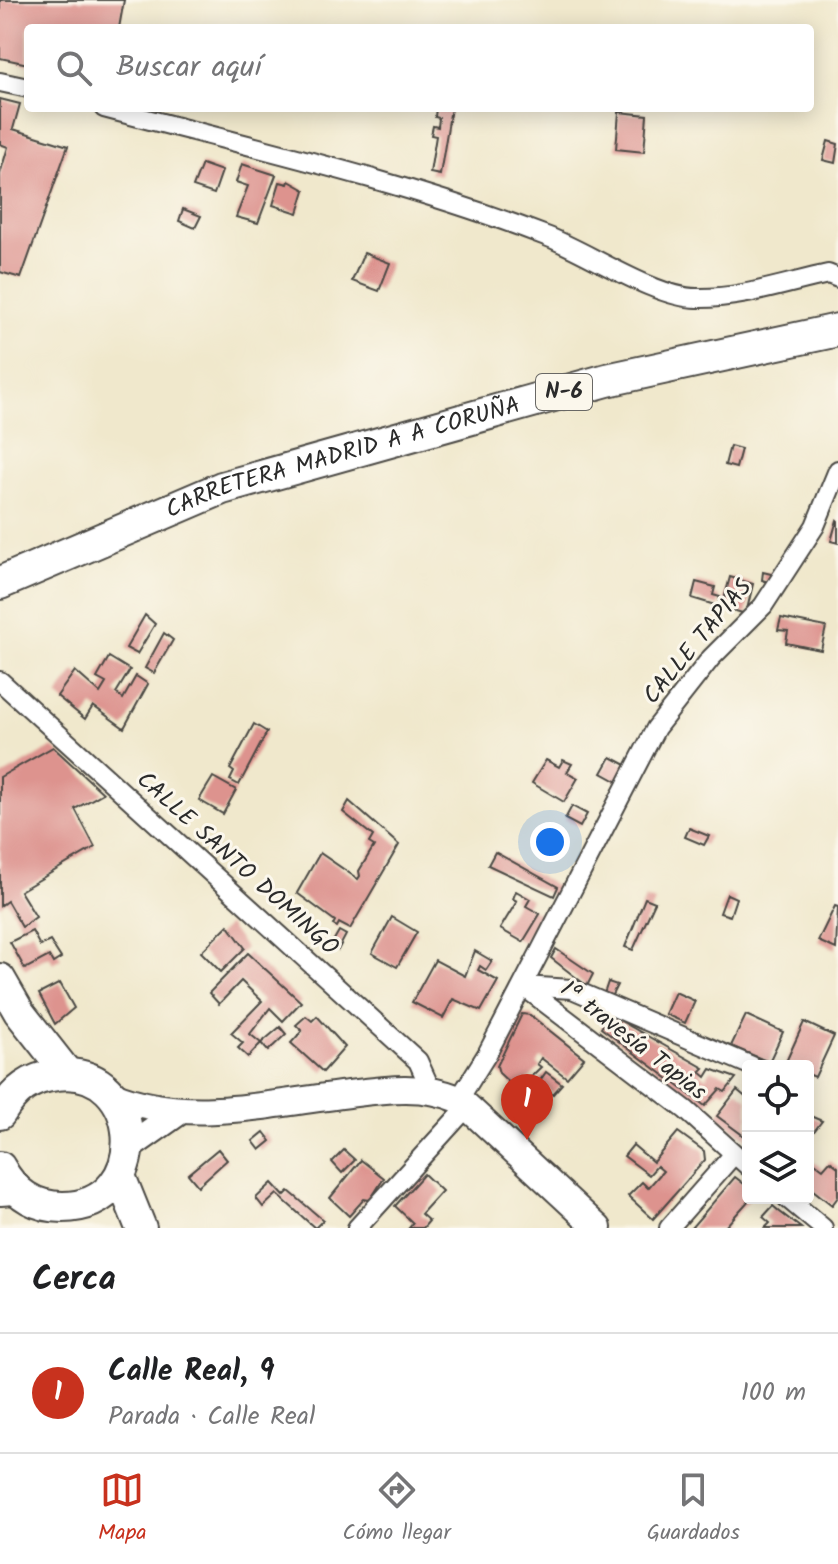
<!DOCTYPE html>
<html lang="es">
<meta charset="utf-8">
<style>
body{margin:0;font-family:Kalam,sans-serif;background:#f6f6f6;color:#202124}
.controls{position:absolute;right:24px;bottom:24px;display:grid;overflow:hidden;border-radius:8px;box-shadow:0 4px 20px #0003}
.controls button{width:72px;height:72px;display:grid;place-items:center;padding:0;border:0;border-bottom:2px solid #e0e0e0;background:#fff;color:#202124;font:40px sans-serif}
.you{position:absolute;left:550px;top:842px;width:28px;height:28px;margin:-20px;border:6px solid #fff;border-radius:50%;background:#1a73e8;box-shadow:0 0 0 12px #1a73e833}
.badge{display:grid;place-items:center;width:52px;height:52px;border-radius:50%;background:#c8321e;color:#fff;font-size:26px;font-weight:700}
.pin{position:absolute;translate:-50% -66px;filter:drop-shadow(0 2px 4px #0008)}
.pin::after{content:'';position:absolute;top:42px;width:28px;height:24px;background:inherit;clip-path:polygon(0 0,100% 0,50% 100%)}
.list{margin:0;padding:0;list-style:none}
h2{display:flex;justify-content:space-between;align-items:center;height:104px;margin:0;padding:0 32px;font-size:34px}
h2 small{font-size:26px;font-weight:400;color:#757577}
.list li{display:grid;grid-template-columns:52px 1fr auto;gap:24px;align-items:center;box-sizing:border-box;height:120px;padding:0 32px;border-top:2px solid #e0e0e0}
.list b{display:block;font-size:30px;white-space:nowrap}
.list p{margin:0;font-size:26px;white-space:nowrap;color:#757577}
.list em{font-size:26px;font-style:normal;color:#757577}
.icon{flex:none;width:44px;height:44px;fill:none;stroke:currentColor;stroke-width:2;stroke-linecap:round;stroke-linejoin:round}
.map{position:relative;flex:none;width:838px;height:1228px;overflow:hidden}
.search{position:absolute;background:#fff;box-shadow:0 4px 20px #0003;left:24px;right:24px;top:24px;height:88px;display:flex;align-items:center;gap:20px;box-sizing:border-box;padding:0 28px;border-radius:8px;color:#757577;font-size:30px}
.sheet{height:224px;background:#fff}
nav{display:flex;justify-content:space-around;align-items:center;box-sizing:border-box;height:112px;border-top:2px solid #e0e0e0;background:#fff;font-size:22px;color:#757577}
nav a{display:grid;justify-items:center;gap:4px}
nav .on{color:#c8321e}
.map>svg:first-child{display:block}
</style>
<div class="map">
<svg width="838" height="1228" viewBox="0 0 838 1228">
<rect width="100%" height="100%" fill="#fbf7ec"/>
<filter id="ink" filterUnits="userSpaceOnUse"><feTurbulence type="fractalNoise" baseFrequency=".0125" numOctaves="2"/><feDisplacementMap in="SourceGraphic" scale="16" xChannelSelector="R" yChannelSelector="G"/><feConvolveMatrix kernelMatrix="1 2 1 2 8 2 1 2 1" color-interpolation-filters="sRGB"/></filter>
<filter id="wash" filterUnits="userSpaceOnUse"><feTurbulence type="fractalNoise" baseFrequency=".006" numOctaves="4" result="noise"/><feDisplacementMap in="SourceGraphic" scale="32" xChannelSelector="R" yChannelSelector="G"/><feGaussianBlur stdDeviation="1.8" result="paint"/><feColorMatrix in="noise" values="0 0 0 0 0 0 0 0 0 0 0 0 0 0 0 0 0 1.4 0 .05"/><feComposite in="paint" operator="in"/></filter>
<g filter="url(#wash)">
<rect width="100%" height="100%" fill="#f0e8cc"/>
<g id="blocks">
<!-- building -->
<g fill="#dd938e">
<path d="M0,0H124L119,28H28V64L0,58Z"/>
<path d="M0,99L20,104L13,129L68,146L21,278L0,272V174L8,147L0,144Z"/>
<path d="M436,108H451L440,175L430,173L436,136L431,135L433,126L438,127L439,118L435,117Z"/>
<path d="M619,112L647,115L644,152L616,149Z"/>
<path d="M828,141L838,144L835,163L823,160Z"/>
<path d="M202,164L222,171L214,194L193,187Z"/>
<path d="M242,164L276,175L258,223L236,217L248,186L236,182Z"/>
<path d="M289,181L305,190L298,213L273,205L280,182L288,184Z"/>
<path d="M183,209L201,216L195,228L179,221Z"/>
<path d="M364,253L390,263L379,291L352,281Z"/>
<path d="M730,446L741,449L736,468L725,465Z"/>
<path d="M837,520L838,521V543L831,541Z"/>
<path d="M763,572L779,576L775,584L762,580Z"/>
<path d="M730,577L753,584L746,614L722,607Z"/>
<path d="M696,582L715,587L713,595L720,597L718,606L692,598Z"/>
<path d="M145,615L155,624L137,654L126,648Z"/>
<path d="M781,618L826,627L821,650L786,643L788,631L778,630Z"/>
<path d="M164,633L173,640L154,673L145,668Z"/>
<path d="M109,657L130,670L116,693L123,699L136,676L148,684L124,728L93,706L85,719L57,696L75,671L100,693L106,683L97,678Z"/>
<path d="M254,724L267,732L239,785L230,780L234,772L230,769Z"/>
<path d="M53,747L103,793L75,809L95,847L20,891L36,917L22,927L7,901L0,906V777Z"/>
<path d="M611,757L630,767L620,783L602,773Z"/>
<path d="M546,760L559,767L563,760L572,764L567,772L578,778L564,802L532,783Z"/>
<path d="M213,777L236,790L223,814L199,800Z"/>
<path d="M349,801L399,845L350,929L339,923L337,927L333,925L335,921L297,893L320,853L358,879L360,876L359,871L374,846L369,843L373,836L343,812Z"/>
<path d="M572,806L587,814L580,827L565,819Z"/>
<path d="M689,828L709,836L704,845L685,837Z"/>
<path d="M495,852L558,887L554,896L488,865Z"/>
<path d="M516,891L530,899L526,906L540,914L523,942L500,929L517,901L513,899Z"/>
<path d="M727,894L736,898L730,916L720,913Z"/>
<path d="M645,898L655,902L633,950L625,947Z"/>
<path d="M835,906L838,907L836,949L818,941Z"/>
<path d="M392,917L417,932L397,967L372,953Z"/>
<path d="M228,925L245,948L221,972L201,952Z"/>
<path d="M32,931L40,946L50,941L61,958L53,963L49,956L25,969L10,942Z"/>
<path d="M339,931L346,935L338,950L331,945Z"/>
<path d="M556,949L593,974L587,986L551,958Z"/>
<path d="M475,951L492,961L486,970L480,966L478,970L498,981L481,1011L453,999L443,1018L412,1002L435,960L465,976Z"/>
<path d="M248,953L301,1002L283,1021L270,1008L250,1034L261,1043L248,1057L238,1048L243,1043L231,1033L262,1001L241,981L219,1004L209,993Z"/>
<path d="M608,982L617,985L611,997L604,994Z"/>
<path d="M60,983L74,1008L55,1024L39,994Z"/>
<path d="M675,992L695,1001L685,1023L665,1014Z"/>
<path d="M522,1014L530,1015L584,1058L567,1078L541,1058L537,1064L541,1067L517,1090L499,1073L497,1066Z"/>
<path d="M610,1015L704,1068L700,1072L706,1077L711,1069L736,1078L725,1092L720,1089L705,1106L601,1028Z"/>
<path d="M746,1015L783,1032L769,1062L731,1046Z"/>
<path d="M306,1016L312,1021L317,1016L345,1047L323,1072L291,1043L302,1031L296,1025Z"/>
<path d="M804,1022L834,1036L815,1077L808,1074V1066L785,1064Z"/>
<path d="M280,1027L286,1034L268,1051L261,1043Z"/>
<path d="M546,1072L562,1084L553,1094L539,1082Z"/>
<path d="M737,1090L748,1099V1139L717,1116Z"/>
<path d="M808,1115L822,1121L808,1139Z"/>
<path d="M264,1132L271,1141L260,1150L253,1141Z"/>
<path d="M678,1132L704,1151L705,1160L653,1219L628,1196L642,1182L648,1188L663,1171L657,1166L649,1175L624,1156L633,1145L653,1162Z"/>
<path d="M218,1149L227,1160L198,1186L188,1174Z"/>
<path d="M344,1150L355,1160L342,1173L332,1162Z"/>
<path d="M808,1158L823,1169L830,1161L838,1167V1197L832,1205L808,1186Z"/>
<path d="M361,1160L384,1178L370,1200L364,1199L349,1216L330,1198Z"/>
<path d="M424,1174L442,1191L421,1214L429,1221L423,1228H409L413,1223L395,1206Z"/>
<path d="M735,1177L748,1187V1198H751L726,1226L728,1228H691Z"/>
<path d="M272,1183L284,1196L289,1191L323,1220L315,1228L277,1194L263,1207L256,1198Z"/>
<path d="M773,1206L780,1212L801,1228H765L770,1223L763,1217Z"/>
</g>
</g>
</g>
<g filter="url(#ink)">
<use href="#blocks" fill-opacity="0" stroke="#494743" stroke-width="2"/>
<g fill="none" stroke-linecap="round" stroke-linejoin="round">
<!-- minor casing -->
<g stroke="#494743" stroke-width="22">
<g id="minor">
<path d="M0,82L28,88"/>
<path d="M104,108C252,147 403,181 546,236C588,252 655,298 697,298C740,299 786,283 828,274L838,278"/>
<path d="M0,681L418,1061L431,1090"/>
<path d="M523,986L686,1110L748,1166"/>
<path d="M523,986L572,989L752,1066"/>
<path d="M459,1099L487,1054L656,728L711,658L763,606L815,526L838,470"/>
<path d="M787,1198L823,1228"/>
<path d="M357,1228L467,1107"/>
<path d="M669,1228L734,1154"/>
</g>
</g>
<!-- secondary casing -->
<g stroke="#494743" stroke-width="30">
<g id="secondary">
<path d="M111,1094C185,1126 272,1103 349,1094C387,1089 422,1084 459,1099L598,1228"/>
<path d="M129,1147L180,1111"/>
</g>
</g>
<!-- primary casing -->
<g stroke="#494743" stroke-width="34">
<g id="primary">
<path d="M0,979L19,1012L67,1073"/>
<path d="M0,1114C15,1090 30,1078 57,1075C145,1063 155,1207 63,1207C34,1207 14,1193 0,1167"/>
<path d="M120,1176L141,1228"/>
</g>
</g>
<!-- trunk casing -->
<g stroke="#494743" stroke-width="36">
<g id="trunk">
<path id="s1" d="M0,583L222,488L607,380L838,330"/>
<path d="M0,1189L14,1188"/>
</g>
</g>
<!-- minor -->
<use href="#minor" stroke="#fff" stroke-width="18"/>
<!-- secondary -->
<use href="#secondary" stroke="#fff" stroke-width="26"/>
<!-- primary -->
<use href="#primary" stroke="#fff" stroke-width="30"/>
<!-- trunk -->
<use href="#trunk" stroke="#fff" stroke-width="32"/>
</g>
</g>
<g text-anchor="middle" dominant-baseline="central" stroke-width="6" stroke-linejoin="round" paint-order="stroke">
<!-- shield labels -->
<rect fill="#fbf7ec" stroke="#696865" stroke-width="2" x="536" y="374" width="56" height="36" rx="6"/>
<g font-size="22" font-weight="bold" fill="#2b2b2b">
<text x="564" y="392">N-6</text>
</g>
<!-- street labels -->
<g font-size="24" fill="#2b2b2b" stroke="#fbf7ec">
<text stroke="none"><textPath href="#s1" startOffset="366">CARRETERA MADRID A A CORUÑA</textPath></text>
<text transform="translate(698 642) rotate(-50)">CALLE TAPIAS</text>
<text transform="translate(237 864) rotate(42)">CALLE SANTO DOMINGO</text>
<text transform="translate(633 1041) rotate(38)">1ª travesía Tapias</text>
</g>
</g>
</svg>
<div class="controls">
<button><svg class="icon" aria-label="locate" viewBox="0 0 24 24"><circle cx="12" cy="12" r="6"/><path d="M12 2v4M12 18v4M2 12h4M18 12h4"/></svg></button>
<button><svg class="icon" aria-label="layers" viewBox="0 0 24 24"><path d="M12 4l9 5-9 5-9-5zM3 14l9 5 9-5"/></svg></button>
</div>
<div class="you"></div>
<div class="pin badge" style="left:527px;top:1140px">1</div>
<div class="search"><svg class="icon" aria-label="search" viewBox="0 0 24 24"><circle cx="10" cy="10" r="6"/><path d="M15 15l6 6"/></svg>Buscar aquí</div>
</div>
<section class="sheet">
<h2>Cerca<small></small></h2>
<ul class="list">
<li><span class="badge">1</span><div><b>Calle Real, 9</b><p>Parada · Calle Real</p></div><em>100 m</em></li>
</ul>
</section>
<nav>
<a class="on"><svg class="icon" aria-label="map" viewBox="0 0 24 24"><path d="M3 6l6-2 6 2 6-2v14l-6 2-6-2-6 2zM9 4v14M15 6v14"/></svg>Mapa</a>
<a><svg class="icon" aria-label="directions" viewBox="0 0 24 24"><path d="M12 3l9 9-9 9-9-9zM9 14v-3h6M13 9l2 2-2 2"/></svg>Cómo llegar</a>
<a><svg class="icon" aria-label="saved" viewBox="0 0 24 24"><path d="M7 4h10v16l-5-4-5 4z"/></svg>Guardados</a>
</nav>
